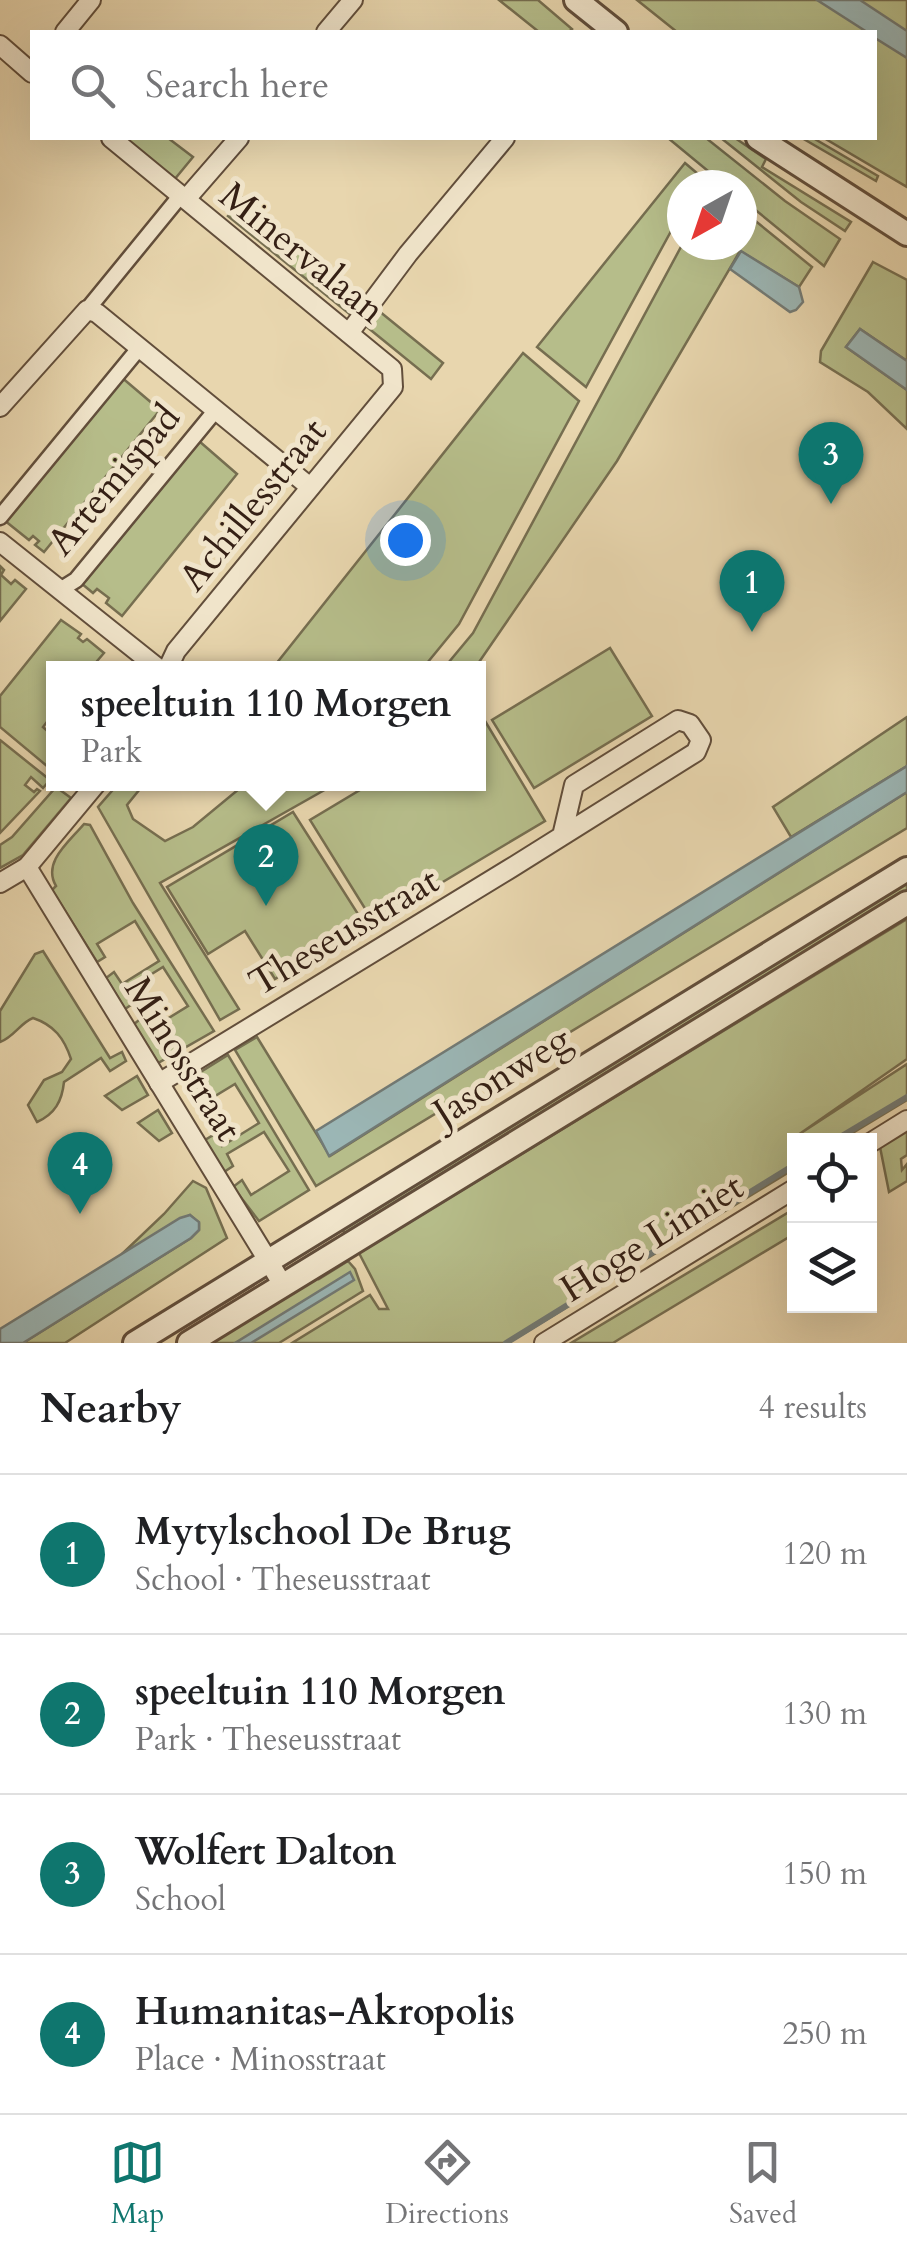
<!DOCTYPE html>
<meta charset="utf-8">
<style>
body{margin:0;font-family:Cardo,serif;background:#f6f6f6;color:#202124}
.controls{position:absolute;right:30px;bottom:30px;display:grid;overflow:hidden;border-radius:0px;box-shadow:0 10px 40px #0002}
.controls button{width:90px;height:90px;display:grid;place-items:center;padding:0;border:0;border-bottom:2px solid #e0e0e0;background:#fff;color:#202124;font:50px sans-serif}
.compass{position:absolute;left:667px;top:170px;width:90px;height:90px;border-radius:50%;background:#fff;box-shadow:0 10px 40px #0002;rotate:220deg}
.you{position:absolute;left:405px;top:540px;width:35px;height:35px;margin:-25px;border:8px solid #fff;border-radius:50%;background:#1a73e8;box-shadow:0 0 0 15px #1a73e833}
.badge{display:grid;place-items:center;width:65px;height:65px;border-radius:50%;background:#0f766e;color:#fff;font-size:32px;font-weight:700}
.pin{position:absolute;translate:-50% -82px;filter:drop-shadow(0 2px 5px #0008)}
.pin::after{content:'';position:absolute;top:52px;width:35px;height:30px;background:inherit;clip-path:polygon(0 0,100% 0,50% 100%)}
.popup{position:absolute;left:46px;top:661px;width:440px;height:130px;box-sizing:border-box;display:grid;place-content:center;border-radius:0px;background:#fff;filter:drop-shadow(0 2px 8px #0005);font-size:32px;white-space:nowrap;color:#757577}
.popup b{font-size:38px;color:#202124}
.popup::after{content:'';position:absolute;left:50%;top:100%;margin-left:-20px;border:20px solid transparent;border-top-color:#fff}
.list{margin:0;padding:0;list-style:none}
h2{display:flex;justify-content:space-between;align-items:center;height:130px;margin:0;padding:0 40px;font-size:42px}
h2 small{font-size:32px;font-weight:400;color:#757577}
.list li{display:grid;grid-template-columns:65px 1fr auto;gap:30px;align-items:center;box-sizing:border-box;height:160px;padding:0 40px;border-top:2px solid #e0e0e0}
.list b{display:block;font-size:38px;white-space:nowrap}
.list p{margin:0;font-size:32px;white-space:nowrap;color:#757577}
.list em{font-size:32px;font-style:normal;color:#757577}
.icon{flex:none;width:55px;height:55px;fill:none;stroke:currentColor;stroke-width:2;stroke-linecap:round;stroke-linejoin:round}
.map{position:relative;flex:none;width:907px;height:1343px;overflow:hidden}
.search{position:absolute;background:#fff;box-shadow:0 10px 40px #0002;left:30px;right:30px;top:30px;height:110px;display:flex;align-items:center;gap:25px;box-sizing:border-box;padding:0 35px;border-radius:0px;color:#757577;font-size:38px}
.sheet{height:770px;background:#fff}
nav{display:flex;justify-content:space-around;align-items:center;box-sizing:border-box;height:140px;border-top:2px solid #e0e0e0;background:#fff;font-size:28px;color:#757577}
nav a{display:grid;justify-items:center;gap:5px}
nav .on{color:#0f766e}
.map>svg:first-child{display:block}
</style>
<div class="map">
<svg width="907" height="1343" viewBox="0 0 907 1343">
<rect width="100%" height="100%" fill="#e8d6ae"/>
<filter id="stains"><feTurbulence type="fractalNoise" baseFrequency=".002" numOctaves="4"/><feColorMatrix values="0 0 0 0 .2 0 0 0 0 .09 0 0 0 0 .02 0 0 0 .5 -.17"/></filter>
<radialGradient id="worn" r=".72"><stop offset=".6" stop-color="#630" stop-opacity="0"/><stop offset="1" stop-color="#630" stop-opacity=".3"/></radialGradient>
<!-- green -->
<g fill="#b6bd8a" stroke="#766e50" stroke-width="2.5">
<path d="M499,0H538L572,29L569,32H539Z"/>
<path d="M637,0H907V187L824,138H874V32H677Z"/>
<path d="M121,138H168L193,157L174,180Z"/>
<path d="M668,138H706L785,201L840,239L824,266L742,199V185H725Z"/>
<path d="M721,138H735L766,159L762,167L851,222L845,231L801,202Z"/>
<path d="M802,138H813L878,176L876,181Z"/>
<path d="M685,163L705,180L701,185H682V211L586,387L537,347Z"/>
<path d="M242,198L364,299L352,316L228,216Z"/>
<path d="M742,210L812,267L799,287L740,251L617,461L475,668H444L473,633L682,245H742Z"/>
<path d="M873,262L907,280V361L860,329L846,347L907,390V429L868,392L820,362L821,351Z"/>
<path d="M379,311L443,363L431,379L367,327Z"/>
<path d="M523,353L579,401L459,624L423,668H282L276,664Z"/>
<path d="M120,376L160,410L44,552L35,545L39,541L33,536L29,540L4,520Z"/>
<path d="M199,441L237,474L122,616L106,603L109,598L97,589L93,593L81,583Z"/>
<path d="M0,566L4,570L1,575L11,584L15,580L26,589L0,621Z"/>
<path d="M61,620L81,634L78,638L83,642L87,639L104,653L91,668H54L53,714L43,727L53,736V771L0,727V696Z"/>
<path d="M610,648L652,716L534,788L492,720Z"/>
<path d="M482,716L545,821L374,923L310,820L370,784H478L479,718Z"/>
<path d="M907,717V766L791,837L773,807Z"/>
<path d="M0,740L50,780L43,788L31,777L25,785L34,792L37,789L40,791L0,833Z"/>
<path d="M118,784H144L127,805L133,819L165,841L193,827L245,784H335L160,883L239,1009L220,1020L98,807Z"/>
<path d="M56,787L71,798L23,855L0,868V845L12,837Z"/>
<path d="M907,792V828L316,1186L235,1050L257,1037L330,1156Z"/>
<path d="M293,812L365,925L275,979L245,931L208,954L167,887Z"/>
<path d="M84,824L90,825L133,903L214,1031L158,1063L134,1024L143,1017L151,1029L188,1006L163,967L126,990L134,1003L125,1009L106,978L114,972L122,984L159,961L135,921L97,944L105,957L97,962L52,890L56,886C42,862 69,842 84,824Z"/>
<path d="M907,881V893L346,1236L340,1225Z"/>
<path d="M907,919V1059L798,1135L907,1064V1100L841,1140H794V1169L508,1343H292L370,1295L379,1309H388L359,1253Z"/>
<path d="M43,951L110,1058L122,1052L126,1061L110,1071L101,1058L64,1082C62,1101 55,1114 37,1122L28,1105L44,1080L62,1072L71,1059C64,1038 54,1025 33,1018C20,1023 14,1037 0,1042V1011L35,954Z"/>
<path d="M228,1055L309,1190L259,1221L233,1187L242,1180L251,1195L289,1171L264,1132L227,1154L233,1166L224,1172L205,1140L215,1134L222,1146L259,1123L235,1084L197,1107L183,1083Z"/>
<path d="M137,1076L148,1095L122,1110L105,1096Z"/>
<path d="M158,1110L172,1133L159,1141L138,1123Z"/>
<path d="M907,1130V1155L901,1159L902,1170L907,1164V1181L889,1192L880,1147Z"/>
<path d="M193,1181L206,1188L227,1238L65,1343H23L191,1238L199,1230V1223L190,1215L122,1254L164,1214Z"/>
<path d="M794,1209V1234L621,1338L613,1343H571Z"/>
<path d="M348,1261L355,1269L363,1291L279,1343H198L315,1271L319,1279Z"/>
</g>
<!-- water -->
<g fill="#9bb6b5" stroke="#727a75" stroke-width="2.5">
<path d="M817,0H860L907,31V58L875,38L874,32H867Z"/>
<path d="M741,251L799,287L803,302L796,310L790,312L730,269Z"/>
<path d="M860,329L907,361V390L846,347Z"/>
<path d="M907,766V792L329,1156L316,1131Z"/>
<path d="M190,1215L199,1222V1230L191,1238L23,1343H0V1329L180,1218Z"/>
<path d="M350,1272L354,1280L251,1343H235Z"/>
</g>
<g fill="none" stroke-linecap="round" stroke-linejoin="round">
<!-- stream -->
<g stroke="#727a75" stroke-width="6">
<path d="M835,1140L907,1097"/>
<path d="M506,1343L794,1165"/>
</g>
<!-- pedestrian casing -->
<g stroke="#624e3b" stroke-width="19">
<g id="pedestrian">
<path d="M87,310L181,195"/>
<path d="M0,517L140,347"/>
<path d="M60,590L76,580L215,411"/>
</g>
</g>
<!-- minor casing -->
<g stroke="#624e3b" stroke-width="22">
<g id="minor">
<path d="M65,32L91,0"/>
<path d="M326,32L353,0"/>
<path d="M0,45L32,73"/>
<path d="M111,138L392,369L393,387L176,651L168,668"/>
<path d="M186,199L239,138"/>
<path d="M349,333L408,254L505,138"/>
<path d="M0,407L87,310L97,313L310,487"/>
<path d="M0,542L158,668"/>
<path d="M27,867L283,1285"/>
<path d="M0,883L27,867L96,784"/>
<path d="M159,1083L511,868L696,752L701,740L690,724L678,720L574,785L562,836"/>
<path d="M870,1143L907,1120"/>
<path d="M544,1343L794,1189"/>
</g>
</g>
<!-- tertiary casing -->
<g stroke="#624e3b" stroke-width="28">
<g id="tertiary">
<path d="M576,0L616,32"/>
<path d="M758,138L907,234"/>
<path d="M135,1343L907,869"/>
<path d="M189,1343L907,903"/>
</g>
</g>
<!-- pedestrian -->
<use href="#pedestrian" stroke="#f0e4ca" stroke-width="14"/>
<!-- minor -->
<use href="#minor" stroke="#f0e4ca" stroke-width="18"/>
<!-- tertiary -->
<use href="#tertiary" stroke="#f0e4ca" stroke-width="22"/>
</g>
<g text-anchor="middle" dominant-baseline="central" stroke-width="10" stroke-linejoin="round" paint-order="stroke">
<!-- street labels -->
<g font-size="38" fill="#352015" stroke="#f0e4ca">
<text transform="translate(302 253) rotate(39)">Minervalaan</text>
<text transform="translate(114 480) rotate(-50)">Artemispad</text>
<text transform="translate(253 505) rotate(-51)">Achillesstraat</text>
<text transform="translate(344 932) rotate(-31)">Theseusstraat</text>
<text transform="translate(183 1059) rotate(58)">Minosstraat</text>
<text transform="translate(502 1076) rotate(-32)">Jasonweg</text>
<text transform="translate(652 1238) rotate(-32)">Hoge Limiet</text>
</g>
</g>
<rect width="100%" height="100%" filter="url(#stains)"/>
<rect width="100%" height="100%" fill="url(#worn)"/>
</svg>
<div class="controls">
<button><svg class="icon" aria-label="locate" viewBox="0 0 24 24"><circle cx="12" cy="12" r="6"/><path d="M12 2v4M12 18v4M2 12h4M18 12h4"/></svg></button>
<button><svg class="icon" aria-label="layers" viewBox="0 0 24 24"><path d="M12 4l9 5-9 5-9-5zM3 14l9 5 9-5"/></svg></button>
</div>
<svg class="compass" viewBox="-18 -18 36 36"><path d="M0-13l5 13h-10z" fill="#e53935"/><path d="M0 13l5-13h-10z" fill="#757577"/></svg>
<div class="you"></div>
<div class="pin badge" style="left:752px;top:632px">1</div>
<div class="pin badge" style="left:266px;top:906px">2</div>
<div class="popup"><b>speeltuin 110 Morgen</b>Park</div>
<div class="pin badge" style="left:831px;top:504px">3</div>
<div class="pin badge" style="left:80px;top:1214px">4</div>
<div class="search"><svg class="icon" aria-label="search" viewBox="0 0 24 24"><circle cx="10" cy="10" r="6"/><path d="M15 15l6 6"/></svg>Search here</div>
</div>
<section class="sheet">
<h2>Nearby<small>4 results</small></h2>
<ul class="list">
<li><span class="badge">1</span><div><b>Mytylschool De Brug</b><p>School · Theseusstraat</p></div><em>120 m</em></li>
<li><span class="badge">2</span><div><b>speeltuin 110 Morgen</b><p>Park · Theseusstraat</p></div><em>130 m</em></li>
<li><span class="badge">3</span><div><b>Wolfert Dalton</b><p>School</p></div><em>150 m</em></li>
<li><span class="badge">4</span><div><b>Humanitas-Akropolis</b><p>Place · Minosstraat</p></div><em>250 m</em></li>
</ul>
</section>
<nav>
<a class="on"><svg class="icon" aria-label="map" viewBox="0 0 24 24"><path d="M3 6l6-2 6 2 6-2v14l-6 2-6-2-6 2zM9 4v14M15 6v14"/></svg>Map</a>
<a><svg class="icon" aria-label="directions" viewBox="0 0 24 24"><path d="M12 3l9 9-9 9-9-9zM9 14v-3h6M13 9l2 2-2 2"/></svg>Directions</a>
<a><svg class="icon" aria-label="saved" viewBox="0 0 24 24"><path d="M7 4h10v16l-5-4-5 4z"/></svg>Saved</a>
</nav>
